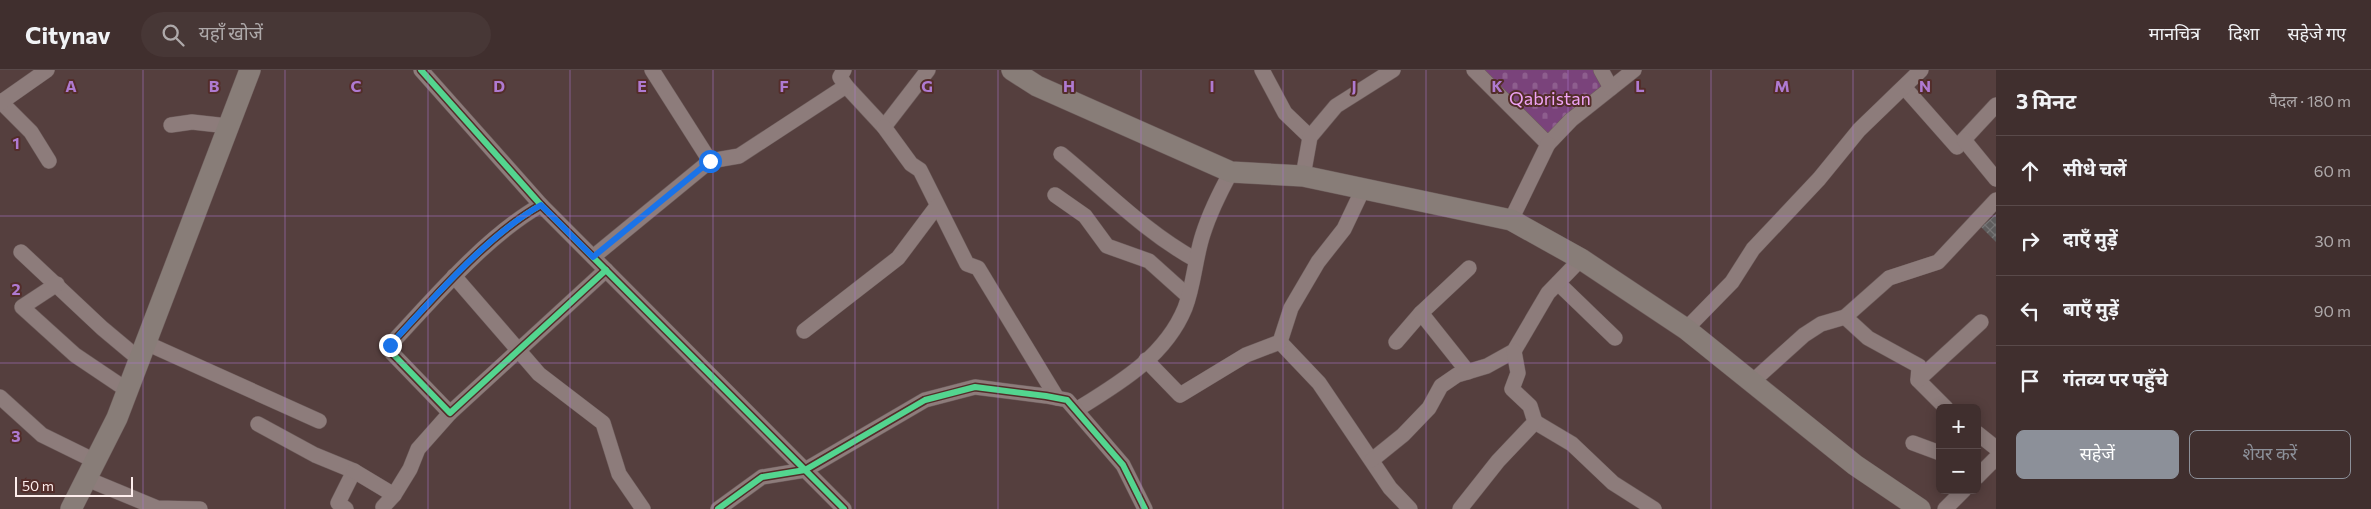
<!DOCTYPE html>
<html lang="hi">
<meta charset="utf-8">
<style>
body{margin:0;font-family:Commissioner,"Noto Sans Devanagari",sans-serif;background:#473736;color:#f1f3f6}
.controls{position:absolute;right:15px;bottom:15px;display:grid;overflow:hidden;border-radius:8px;box-shadow:0 2px 12px #0003}
.controls button{width:45px;height:45px;display:grid;place-items:center;padding:0;border:0;border-bottom:1px solid #594a4a;background:#402f2e;color:#f1f3f6;font:25px sans-serif}
.scale{position:absolute;left:15px;bottom:12px;width:118px;box-sizing:border-box;padding-left:5px;border:2px solid #feeeed;border-top:0;font-size:14px;line-height:18px;white-space:nowrap;color:#feeeed;-webkit-text-stroke:4px #532d2a;paint-order:stroke}
.stop{position:absolute;width:15px;height:15px;margin:-11px;border:4px solid #1a73e8;border-radius:50%;background:#fff}
.stop.end{background:#1a73e8;border-color:#fff;box-shadow:0 1px 5px #0008}
.list{margin:0;padding:0;list-style:none}
h2{display:flex;justify-content:space-between;align-items:center;height:65px;margin:0;padding:0 20px;font-size:21px}
h2 small{font-size:16px;font-weight:400;color:#aea9aa}
.list li{display:grid;grid-template-columns:32px 1fr auto;gap:15px;align-items:center;box-sizing:border-box;height:70px;padding:0 20px;border-top:1px solid #594a4a}
.list b{display:block;font-size:19px;white-space:nowrap}
.list em{font-size:16px;font-style:normal;color:#aea9aa}
.actions{display:flex;gap:10px;padding:15px 20px}
.actions a{flex:1;padding:11px 0;border:1px solid #8c9099;border-radius:8px;text-align:center;font-size:18px;color:#8c9099}
.actions .main{background:#8c9099;color:#fff}
.icon{flex:none;width:28px;height:28px;fill:none;stroke:currentColor;stroke-width:2;stroke-linecap:round;stroke-linejoin:round}
.map{position:relative;flex:none;width:1996px;height:439px;overflow:hidden}
header{display:flex;align-items:center;gap:30px;box-sizing:border-box;height:70px;padding:0 25px;background:#402f2e;border-bottom:1px solid #594a4a}
header strong{font-size:24px}
nav{display:flex;gap:28px;margin-inline-start:auto;font-size:18px}
.search{width:350px;height:45px;background:#473736;display:flex;align-items:center;gap:12px;box-sizing:border-box;padding:0 18px;border-radius:28px;color:#aea9aa;font-size:19px}
main{display:flex}
aside{flex:1;background:#402f2e}
.map>svg:first-child{display:block}
</style>
<header>
<strong>Citynav</strong>
<div class="search"><svg class="icon" aria-label="search" viewBox="0 0 24 24"><circle cx="10" cy="10" r="6"/><path d="M15 15l6 6"/></svg>यहाँ खोजें</div>
<nav><a>मानचित्र</a><a>दिशा</a><a>सहेजे गए</a></nav>
</header>
<main>
<div class="map">
<svg width="1996" height="439" viewBox="0 0 1996 439">
<defs>
<pattern id="cemetery-stones" width="16" height="16" patternUnits="userSpaceOnUse" patternTransform="scale(1.25)"><rect width="16" height="16" fill="#7a437b"/><path d="M2 7V4a2 2 0 0 1 4 0v3zM10 15v-3a2 2 0 0 1 4 0v3z" fill="#8e5e8e"/></pattern>
<pattern id="building-cross-hatch" width="8" height="8" patternUnits="userSpaceOnUse" patternTransform="scale(1.25)"><rect width="8" height="8" fill="#5e5d5d"/><path d="M0 0l8 8M0 8l8-8" fill="none" stroke="#767575"/></pattern>
</defs>
<rect width="100%" height="100%" fill="#553f3e"/>
<!-- cemetery -->
<path fill="url(#cemetery-stones)" d="M1483,0H1594L1603,17L1549,67Z"/>
<!-- building -->
<path fill="url(#building-cross-hatch)" d="M1996,144V172L1981,157Z"/>
<g fill="none" stroke-linecap="round" stroke-linejoin="round">
<!-- minor casing -->
<g stroke="#6d5c5b" stroke-width="16">
<g id="minor">
<path d="M421,0L541,135L844,439"/>
<path d="M652,0L710,91"/>
<path d="M1262,0L1285,43L1310,67"/>
<path d="M1474,0L1548,74L1571,50L1634,0"/>
<path d="M1601,0L1611,18"/>
<path d="M846,16L884,57L928,0"/>
<path d="M1904,17L1957,77L1996,35"/>
<path d="M0,31L31,62L49,91"/>
<path d="M0,33L47,0"/>
<path d="M171,55L192,52L228,56"/>
<path d="M884,57L911,94L920,100L967,194L978,198L1057,328"/>
<path d="M1964,70L1996,109"/>
<path d="M1061,84C1106,121 1145,162 1196,190"/>
<path d="M1303,106L1310,67L1336,36L1393,0"/>
<path d="M1055,125L1085,146L1107,176L1149,191L1188,226"/>
<path d="M541,135C486,166 434,228 390,275L392,283L450,343L606,200"/>
<path d="M1511,150L1548,74"/>
<path d="M21,182L102,258L139,289"/>
<path d="M593,187L710,91L739,86L846,16L840,7L844,0"/>
<path d="M454,206L539,304L603,353L619,404L643,439"/>
<path d="M1558,213L1615,268"/>
<path d="M57,214L22,237L75,285L127,320"/>
<path d="M1845,247L1868,268L1919,296L1918,310L1946,338"/>
<path d="M1686,259L1732,212L1753,179L1819,109L1859,60L1921,0"/>
<path d="M804,261L898,188L937,136"/>
<path d="M1280,272L1319,313L1390,418L1410,439"/>
<path d="M1396,272L1421,243"/>
<path d="M146,273L319,351"/>
<path d="M1146,290L1180,325L1246,285L1280,272L1291,238L1318,192L1344,159L1363,119"/>
<path d="M1468,302L1421,243L1469,198"/>
<path d="M1918,310L1981,252"/>
<path d="M1753,311L1804,265L1821,254L1845,247L1889,208L1938,192L1996,130"/>
<path d="M0,327L42,365L95,391"/>
<path d="M1076,340C1118,314 1165,287 1185,238C1194,215 1195,188 1203,164C1210,142 1220,122 1231,102"/>
<path d="M1535,352L1572,374L1613,413L1654,439"/>
<path d="M258,354L315,385L354,401L338,433L346,439"/>
<path d="M1977,363L1996,378"/>
<path d="M1913,373L1940,383"/>
<path d="M1372,390L1403,365L1429,338L1441,316L1457,305L1487,296L1514,281L1548,223L1581,189"/>
<path d="M354,401L394,425L410,399L418,379L450,343"/>
<path d="M1977,407L1996,388"/>
<path d="M87,409L157,438L200,439"/>
<path d="M384,439L383,437L394,425"/>
<path d="M718,439L762,407L805,400L925,330L975,317L1046,326L1067,330L1123,395L1145,439"/>
<path d="M1460,439L1498,391L1535,352L1530,336L1512,319L1518,303L1514,281"/>
<path d="M1945,439L1964,420"/>
</g>
</g>
<!-- secondary casing -->
<g stroke="#6d5c5b" stroke-width="22">
<g id="secondary">
<path d="M1012,0L1037,16L1231,102L1303,106L1511,150L1581,189L1686,259L1855,395L1920,439"/>
<path d="M71,439L117,348L250,0"/>
</g>
</g>
<!-- minor -->
<use href="#minor" stroke="#8d7c7b" stroke-width="15"/>
<!-- secondary -->
<use href="#secondary" stroke="#887d78" stroke-width="21"/>
<!-- cycleway casing -->
<g stroke="#532d2a" stroke-width="9">
<g id="cycleway">
<path d="M421,0L541,135L844,439"/>
<path d="M541,135C486,166 434,228 390,275L392,283L450,343L606,200"/>
<path d="M718,439L762,407L805,400L925,330L975,317L1046,326L1067,330L1123,395L1145,439"/>
</g>
</g>
<!-- cycleway -->
<use href="#cycleway" stroke="#53d58f" stroke-width="6"/>
</g>
<g fill="none" stroke-linecap="round" stroke-linejoin="round">
<!-- route -->
<path stroke="#1a73e8" stroke-width="6" d="M390,275C434,228 486,166 541,135L593,187L710,91"/>
</g>
<!-- grid -->
<path fill="none" stroke="#af7ad1" stroke-width="1" stroke-opacity="0.55" d="M143,0V439M285,0V439M428,0V439M570,0V439M713,0V439M855,0V439M998,0V439M1141,0V439M1283,0V439M1426,0V439M1568,0V439M1711,0V439M1853,0V439M0,146H1996M0,293H1996"/>
<g text-anchor="middle" dominant-baseline="central" stroke-width="4" stroke-linejoin="round" paint-order="stroke">
<!-- park labels -->
<g font-size="18" fill="#efa3f5" stroke="#532d2a">
<text x="1550" y="28">Qabristan</text>
</g>
</g>
<g font-size="16" text-anchor="middle" font-weight="bold" fill="#af7ad1" stroke="#532d2a" stroke-width="4" stroke-linejoin="round" paint-order="stroke">
<text x="71" y="22">A</text>
<text x="214" y="22">B</text>
<text x="356" y="22">C</text>
<text x="499" y="22">D</text>
<text x="642" y="22">E</text>
<text x="784" y="22">F</text>
<text x="927" y="22">G</text>
<text x="1069" y="22">H</text>
<text x="1212" y="22">I</text>
<text x="1354" y="22">J</text>
<text x="1497" y="22">K</text>
<text x="1640" y="22">L</text>
<text x="1782" y="22">M</text>
<text x="1925" y="22">N</text>
<text x="16" y="79">1</text>
<text x="16" y="225">2</text>
<text x="16" y="372">3</text>
</g>
</svg>
<div class="controls">
<button>+</button>
<button>−</button>
</div>
<div class="scale">50 m</div>
<div class="stop" style="left:710px;top:91px"></div>
<div class="stop end" style="left:390px;top:275px"></div>
</div>
<aside>
<h2>3 मिनट<small>पैदल · 180 m</small></h2>
<ul class="list">
<li><svg class="icon" aria-label="ahead" viewBox="0 0 24 24"><path d="M12 20V5M6 11l6-6 6 6"/></svg><div><b>सीधे चलें</b></div><em>60 m</em></li>
<li><svg class="icon" aria-label="right" viewBox="0 0 24 24"><path d="M7 20v-9h11M14 6l5 5-5 5"/></svg><div><b>दाएँ मुड़ें</b></div><em>30 m</em></li>
<li><svg class="icon" aria-label="left" viewBox="0 0 24 24"><path d="M17 20v-9H6M10 6l-5 5 5 5"/></svg><div><b>बाएँ मुड़ें</b></div><em>90 m</em></li>
<li><svg class="icon" aria-label="arrive" viewBox="0 0 24 24"><path d="M6 21V4h12l-3 4 3 4H6"/></svg><div><b>गंतव्य पर पहुँचे</b></div></li>
</ul>
<div class="actions"><a class="main">सहेजें</a><a>शेयर करें</a></div>
</aside>
</main>
